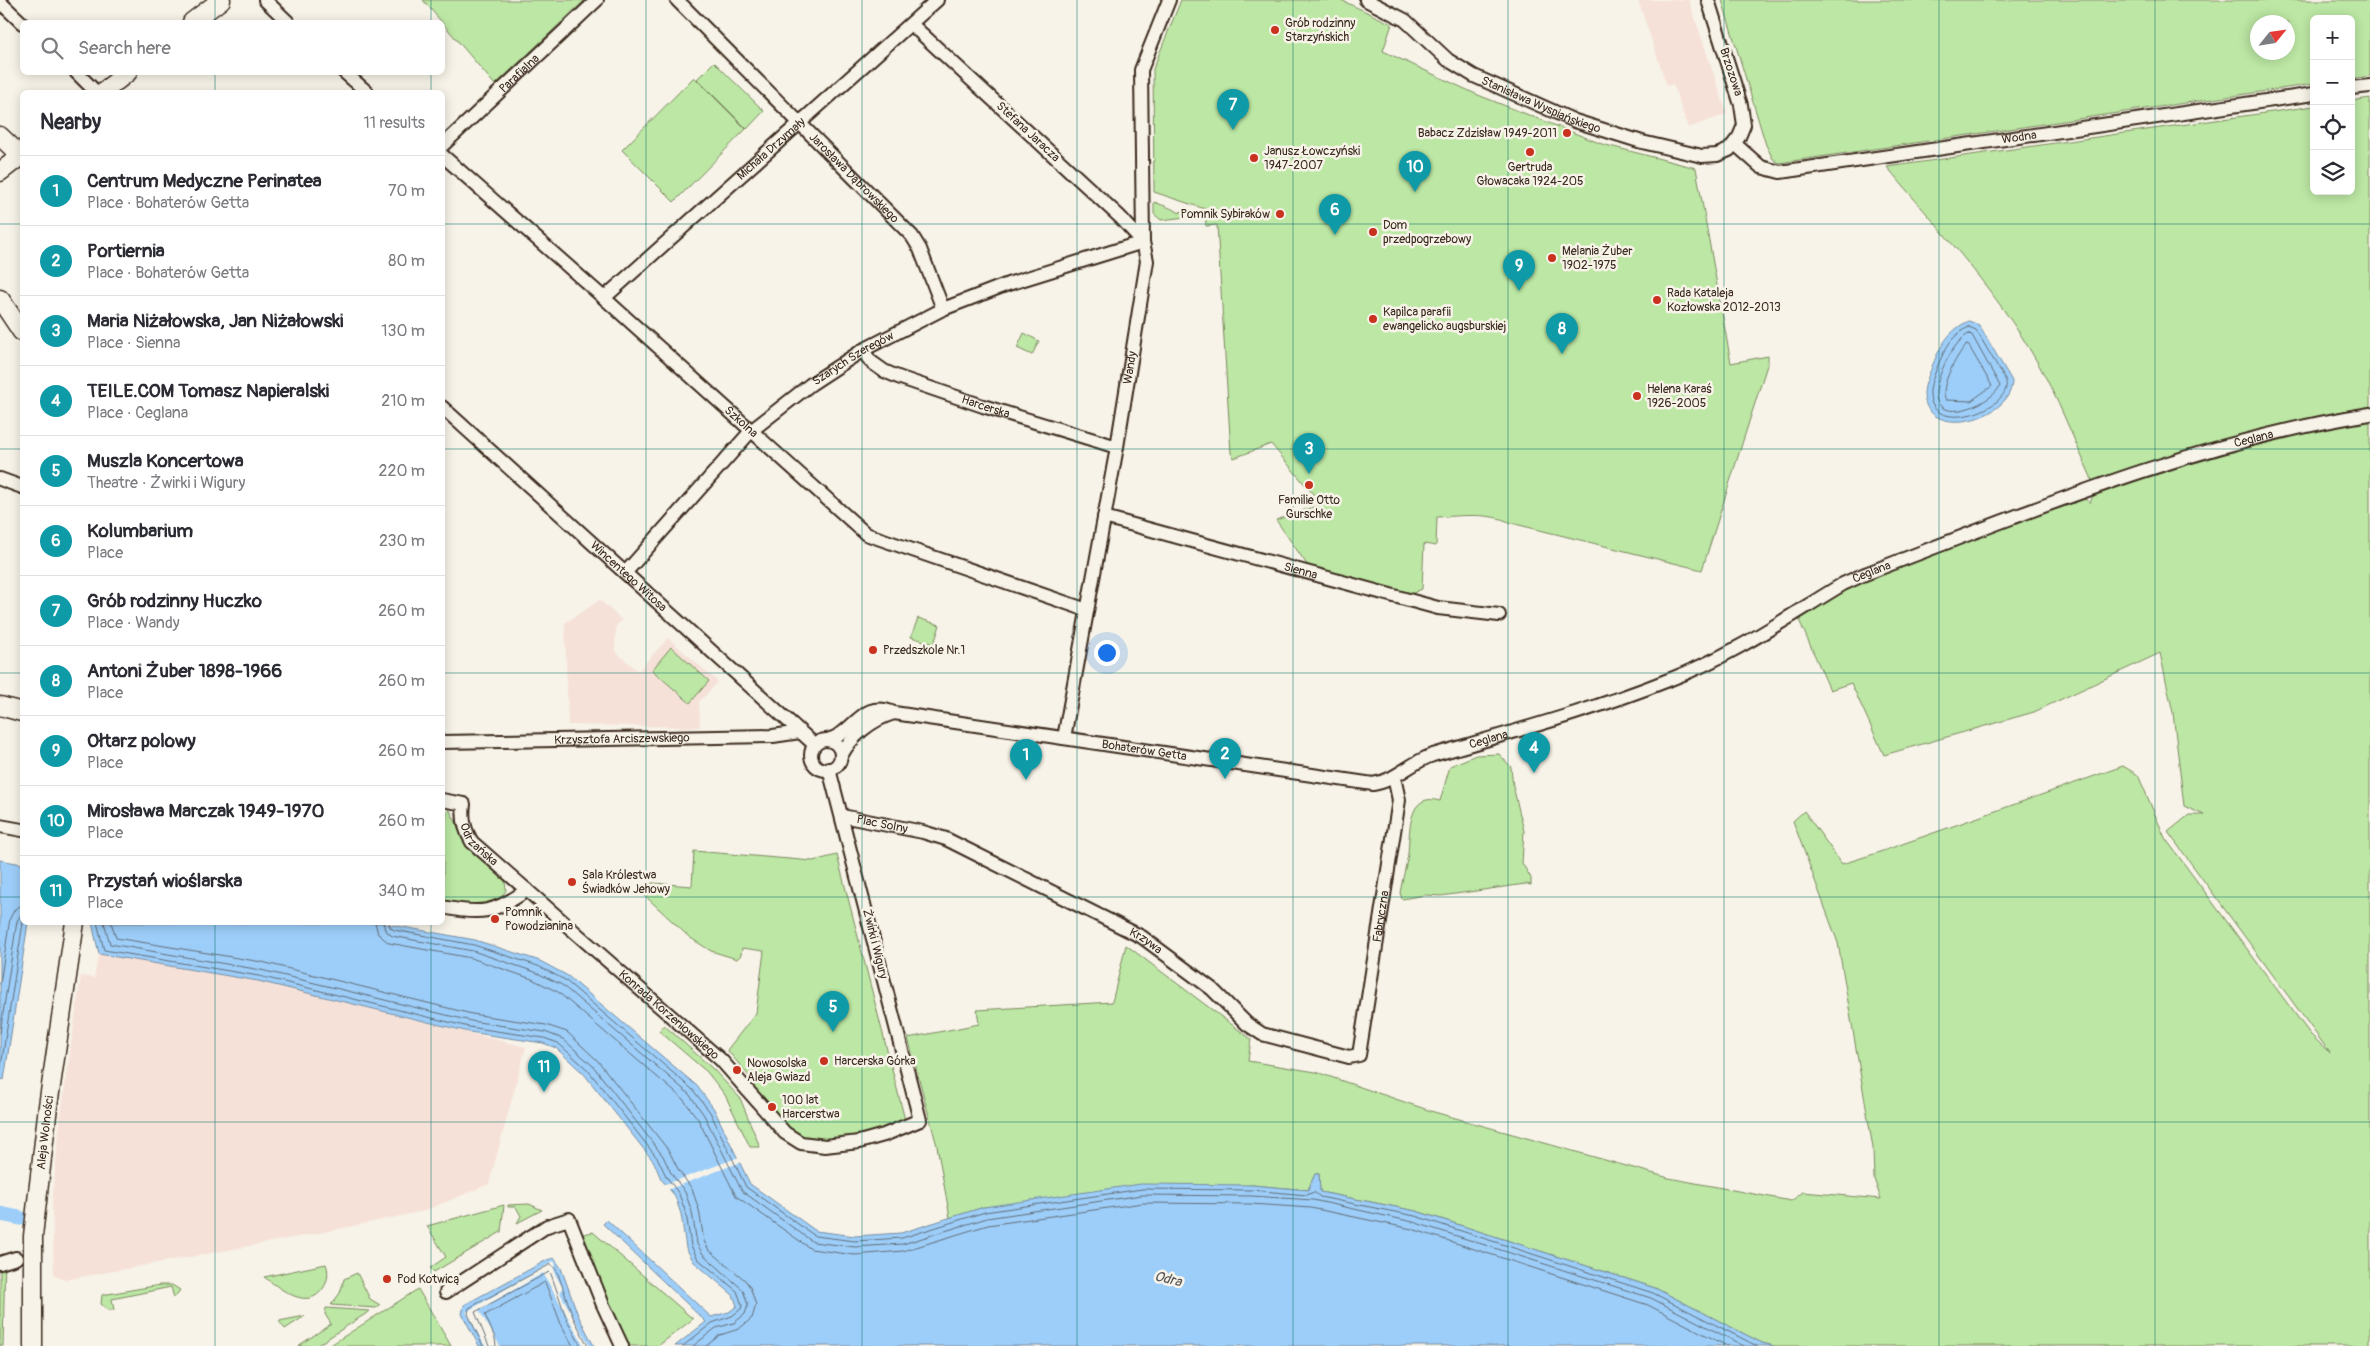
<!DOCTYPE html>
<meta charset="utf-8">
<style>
body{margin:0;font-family:Pangolin,sans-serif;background:#f7f7f7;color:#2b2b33}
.controls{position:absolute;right:15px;top:15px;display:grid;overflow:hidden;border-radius:8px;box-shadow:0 2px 12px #0003}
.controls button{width:45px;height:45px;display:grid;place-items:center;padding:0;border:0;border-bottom:1px solid #e1e1e2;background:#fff;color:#2b2b33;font:25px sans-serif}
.compass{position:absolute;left:2250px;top:15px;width:45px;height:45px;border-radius:50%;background:#fff;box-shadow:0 2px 12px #0003;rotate:60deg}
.you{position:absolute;left:1106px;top:652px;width:18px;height:18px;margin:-12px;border:4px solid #fff;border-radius:50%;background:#1a73e8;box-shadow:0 0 0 8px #1a73e833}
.badge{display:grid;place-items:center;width:32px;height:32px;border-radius:50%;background:#db2777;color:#fff;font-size:16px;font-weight:700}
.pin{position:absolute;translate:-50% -41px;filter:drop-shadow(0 1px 2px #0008)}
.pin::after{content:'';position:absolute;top:26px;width:18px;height:15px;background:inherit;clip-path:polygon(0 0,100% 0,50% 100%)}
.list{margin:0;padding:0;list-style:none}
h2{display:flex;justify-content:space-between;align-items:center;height:65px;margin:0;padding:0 20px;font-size:21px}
h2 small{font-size:16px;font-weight:400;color:#7c7c81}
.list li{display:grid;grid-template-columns:32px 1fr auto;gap:15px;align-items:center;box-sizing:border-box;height:70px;padding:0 20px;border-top:1px solid #e1e1e2}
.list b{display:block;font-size:19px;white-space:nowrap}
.list p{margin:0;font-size:16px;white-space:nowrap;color:#7c7c81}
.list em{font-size:16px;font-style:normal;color:#7c7c81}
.icon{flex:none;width:28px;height:28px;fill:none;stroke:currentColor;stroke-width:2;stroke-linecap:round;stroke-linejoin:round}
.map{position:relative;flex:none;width:2370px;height:1346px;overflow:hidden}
.search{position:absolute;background:#fff;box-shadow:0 2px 12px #0003;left:20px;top:20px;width:425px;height:55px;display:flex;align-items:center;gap:12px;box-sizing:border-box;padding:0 18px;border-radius:8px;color:#7c7c81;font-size:19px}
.panel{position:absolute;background:#fff;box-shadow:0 2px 12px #0003;left:20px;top:90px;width:425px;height:835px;border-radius:8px}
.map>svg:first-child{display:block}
</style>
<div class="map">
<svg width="2370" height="1346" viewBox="0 0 2370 1346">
<rect width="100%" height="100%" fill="#f7f3e8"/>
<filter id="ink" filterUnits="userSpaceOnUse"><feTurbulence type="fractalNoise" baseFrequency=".02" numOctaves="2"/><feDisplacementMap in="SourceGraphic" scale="10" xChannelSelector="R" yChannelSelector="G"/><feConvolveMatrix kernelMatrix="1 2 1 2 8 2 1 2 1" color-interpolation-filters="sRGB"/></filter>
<g filter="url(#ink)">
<!-- built -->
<g fill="#f6e1d8">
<path d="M1638,0H1689L1727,114L1688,128L1673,84L1667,86Z"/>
<path d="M600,600L622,620L616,626L615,651L638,671L668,638L718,682L699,702L700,727L568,725L565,623Z"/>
<path d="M99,954L258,981L526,1047L489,1184L424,1211L325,1232L65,1280L58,1277L54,1274L52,1204L60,1121L81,976L94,978Z"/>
</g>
<!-- green -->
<g fill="#bce7a4" stroke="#7c8861" fill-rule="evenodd">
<path d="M423,0H585L495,85Z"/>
<path d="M1181,0H1341L1392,24L1383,51L1478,95L1602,144L1696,168L1731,363L1768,356V362L1702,570L1511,523C1489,512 1461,516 1437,517L1436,546L1424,544L1422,589L1411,594L1308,566L1276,520L1319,505L1318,500L1271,444L1234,458L1231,453L1217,225L1206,226L1205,209L1154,192L1153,69Z"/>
<path d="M1722,0H2370V76L2351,79V19H2314V84L1779,163L1773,159L1766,145ZM2258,22H2288V52H2258Z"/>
<path d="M714,62L764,111L747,129L697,79Z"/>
<path d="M694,77L746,129L674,202L622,150Z"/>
<path d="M2370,98V1346H1774L1762,1343L1655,1288L1416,1211L1320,1192L1319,1174H1315L1308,1190L1252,1185L984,1207L950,1218L937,1146L908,1038L979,1024L977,1010L1112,1002L1126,945L1251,1039L1248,1061L1316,1072L1434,1112L1669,1178L1791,1201L1803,1192L1881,1199L1874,1179L1873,1148L1838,943L1793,821L1804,811L1842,864L1874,854L2123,766L2138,775L2165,838L2310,1034L2330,1053L2168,832L2189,815H2204L2184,806L2173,713L2160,653L2034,712L1884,755L1851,683L1830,690L1799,620L1802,616L1845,590L1868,579L2078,499H2085L2090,503L2094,493L2091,477C2076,445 2063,411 2047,380C2006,301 1944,235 1887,167L2314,106V191H2351V101Z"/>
<path d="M1154,202C1165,206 1171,208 1180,213L1181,211L1194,216L1161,220L1154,214Z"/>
<path d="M1024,333L1039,341L1032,355L1017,348Z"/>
<path d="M918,618L940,625L934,644L911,637Z"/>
<path d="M671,647L709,681L690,703L652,670Z"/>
<path d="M1499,754L1511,767L1513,786L1524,831L1522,863L1531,878V885L1525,884L1441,896L1425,895L1402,899L1400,893C1402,880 1406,867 1408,854C1410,833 1407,791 1440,801L1450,766L1476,755Z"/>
<path d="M449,809L468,845L505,881L506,890L501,899L489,905L443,901V845L447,811Z"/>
<path d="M694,851L813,861L837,855L905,1120L874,1135L853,1139H812L795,1134L755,1094L750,1077L727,1050L756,1013L764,951L742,948L741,955L737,959L711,951L689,937L643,894V886L653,883L692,886Z"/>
<path d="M664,1025L713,1069L740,1098L760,1147H750L725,1095L707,1072L659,1031Z"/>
<path d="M529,1204L542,1210L517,1223L521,1216L516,1207H508V1205Z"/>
<path d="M504,1205L501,1232L434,1272L430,1268L446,1257L427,1226Z"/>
<path d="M593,1232L693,1319L658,1346H616L568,1237Z"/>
<path d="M5,1255L3,1346H0V1256Z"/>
<path d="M326,1264C329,1272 328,1280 324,1287C308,1313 280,1288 264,1277Z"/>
<path d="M357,1273L370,1299L380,1305L376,1308L331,1305L340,1293L344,1279Z"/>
<path d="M160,1285H172L180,1290L174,1298L171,1287L112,1299L114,1310H108L101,1304L102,1295Z"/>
<path d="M418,1289L451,1346H329Z"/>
<path d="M326,1308L370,1311L316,1346H298L331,1324L325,1314Z"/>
<path d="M305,1316L285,1329L279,1321Z"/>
</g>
<!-- water -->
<g fill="#9dcef9" stroke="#768ca1">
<path d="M1969,321L1979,325L2012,381C2012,421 1925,441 1924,394C1924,384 1930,373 1933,364C1941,345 1949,330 1969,321Z"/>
<path d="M0,860L22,864V922L28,923L4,1080L0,1079Z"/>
<path d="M92,923H381L475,940L540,961L568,976L697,1086L714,1109L750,1184L816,1231L855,1236L901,1233L984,1207L1141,1184L1252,1185L1308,1190L1315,1174H1319L1320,1192L1416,1211L1655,1288L1762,1343L1774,1346H675L706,1322L603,1224L607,1220L711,1317L729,1312L737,1306L733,1295L694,1262L686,1248L681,1214L675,1196L661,1179L654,1162L584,1074L556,1048L543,1043L469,1032L258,981L99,954Z"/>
<path d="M554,1258L561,1268L578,1315L594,1346H479L462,1314L464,1305L547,1260Z"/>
</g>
<!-- pier -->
<g fill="#f7f3e8">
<path d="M739,1157L741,1162L667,1190L661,1182L665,1184L678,1180Z"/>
<path d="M554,1261L556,1265L554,1267L555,1274L563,1288L559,1291H562L560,1293L590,1346H584L543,1273L479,1310L500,1346H485L466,1312Z"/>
</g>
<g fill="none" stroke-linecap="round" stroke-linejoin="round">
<!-- shore -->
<g stroke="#626c76" stroke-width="1">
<path d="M1969,327L1976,330L2005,379C2018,407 1932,438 1930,395C1929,385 1935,374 1938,365C1945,349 1952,334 1969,327Z"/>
<path d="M1969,334L1972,335L2000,386C1993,402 1946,423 1937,401C1931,385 1953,340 1969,334Z"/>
<path d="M1966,345L1969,346L1992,386L1971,401L1946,400C1938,388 1957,355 1966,345Z"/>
<path d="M97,922L104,950L259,976L469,1027L544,1038L558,1043L588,1070L658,1159L666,1176L679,1194L686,1213L691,1246L698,1259L737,1291L742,1305L741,1309L732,1316L712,1323L683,1346"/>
<path d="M104,922L110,944L261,970L471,1021L545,1032L563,1039L593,1066L663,1156L671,1173L685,1192L692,1212L697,1244L703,1254L743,1290L748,1305L745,1314L734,1323L716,1328L693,1346"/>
<path d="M111,922L116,938L262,962L472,1014L546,1025L567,1032L598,1061L669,1151L678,1169L692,1189L699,1210L704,1241L709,1250L745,1280L750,1287L756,1305L752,1318L739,1329L720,1335L706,1346"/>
<path d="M375,922L378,934L389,943L471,958L532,979L558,992L683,1099L698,1119L736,1196L811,1249L855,1255L903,1251L988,1225L1143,1203L1251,1204L1311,1208L1412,1229L1648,1305L1727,1346"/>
<path d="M383,922L385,930L392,936L473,951L535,972L562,985L689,1094L704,1115L742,1191L813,1242L855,1247L903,1244L987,1218L1142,1195L1251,1196L1313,1200L1413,1222L1651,1298L1744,1346"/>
<path d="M389,922L390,927L394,930L474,945L538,966L565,980L693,1090L710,1112L746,1187L815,1236L855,1241L902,1238L985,1212L1142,1189L1251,1190L1307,1195L1314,1192L1320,1197L1415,1216L1653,1293L1757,1346"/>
<path d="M0,984L10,918L15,909L22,905"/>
<path d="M0,1033L17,921L22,913"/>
<path d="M0,1073L23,922"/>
<path d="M483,1346L468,1314L469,1308L551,1264L557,1271L573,1317L588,1346"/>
<path d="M489,1346L475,1312L549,1272L551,1274L567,1320L581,1346"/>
<path d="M496,1346L495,1338L485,1315L545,1282L561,1324L573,1346"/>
</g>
<!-- canal -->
<path stroke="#9dcef9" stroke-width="15" d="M0,1214L20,1218"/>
<!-- street casing -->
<g stroke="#3b2a1e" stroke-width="16">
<g id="street">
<path d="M265,0L288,22"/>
<path id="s1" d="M677,0L912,236L920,249L943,309"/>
<path id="s2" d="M1366,0L1405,20L1448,60L1474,76L1575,121L1642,142L1702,156L1717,155L1729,150L1739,137L1744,125L1741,105L1708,0"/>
<path d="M0,2L22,23"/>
<path d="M76,72L96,92"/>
<path d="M344,72L367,92"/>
<path d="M2351,88L2370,86"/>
<path id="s3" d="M1735,144L1761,167L1780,172L2314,94"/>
<path id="s4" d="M442,146L597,0"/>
<path id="s5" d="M442,155L604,298L866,534L1087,610"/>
<path id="s6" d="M604,298L937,0"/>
<path id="s7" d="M863,350L870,361L884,371L898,377L983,406L1117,447"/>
<path id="s8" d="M442,407L815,745"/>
<path d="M0,479L22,487"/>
<path id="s9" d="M1104,517L1438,608L1499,615"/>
<path id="s10" d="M626,572L751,431L811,384L863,350L943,309L1008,284L1143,242L1120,217L911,24"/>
<path id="s11" d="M1064,738L1117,447L1147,261L1143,242L1141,70L1169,0"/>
<path id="s12" d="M827,740C855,734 861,698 894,713L1373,784C1395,781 1411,762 1433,755C1513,732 1594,710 1671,679C1732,656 1788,617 1843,584L1865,574C2030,511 2194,442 2370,414"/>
<circle cx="826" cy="755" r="15"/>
<path id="s13" d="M442,742L773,736L800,732"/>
<path d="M841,756C852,735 872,720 894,713"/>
<path id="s14" d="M442,800L464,804C462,818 464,829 472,842L721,1060L785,1133L801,1143L825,1146L859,1142L884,1135L920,1120L829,769"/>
<path id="s15" d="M842,816L923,832L946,839L1142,937L1212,989L1247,1024L1262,1034L1349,1057L1359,1055L1399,800L1394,777"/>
<path d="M0,826L22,830"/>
<path d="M442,907C482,915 494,913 527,890"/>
<path d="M0,1263L16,1258"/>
<path d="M446,1292L547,1226L569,1219L603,1305L622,1346"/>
</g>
</g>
<!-- secondary casing -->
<g stroke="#3b2a1e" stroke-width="21">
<g id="secondary">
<path d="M192,22L221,0"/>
<path d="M103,92L128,72"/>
<path d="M0,136L21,156"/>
<path d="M0,172L22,155"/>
<path d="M0,299L22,332"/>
<path d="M0,706L22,712"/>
<path id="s16" d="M33,1346V1236L48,1106L75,922"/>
</g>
</g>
<!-- street -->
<use href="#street" stroke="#f7f3e8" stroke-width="12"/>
<!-- secondary -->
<use href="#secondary" stroke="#f7f3e8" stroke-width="18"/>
</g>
</g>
<!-- grid -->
<path fill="none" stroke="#0f766e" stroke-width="1" stroke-opacity="0.55" d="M215,0V22M431,0V22M646,0V1346M862,0V1346M1077,0V1346M1293,0V1346M1508,0V1346M1724,0V1346M1939,0V1346M2155,0V1346M215,72V92M431,72V92M0,224H22M442,224H2370M0,449H22M442,449H2370M0,673H22M442,673H2370M0,897H22M442,897H2370M215,922V1346M431,922V1346M0,1122H2370"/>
<!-- markers -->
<g fill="#c8321e" stroke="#f7f3e8" stroke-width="2">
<circle cx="1275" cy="30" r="5"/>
<circle cx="1567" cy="133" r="5"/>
<circle cx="1530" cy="152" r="5"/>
<circle cx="1254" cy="158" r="5"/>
<circle cx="1280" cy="214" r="5"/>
<circle cx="1373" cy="232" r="5"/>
<circle cx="1552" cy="258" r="5"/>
<circle cx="1657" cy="300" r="5"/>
<circle cx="1373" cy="319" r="5"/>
<circle cx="1637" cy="396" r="5"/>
<circle cx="1309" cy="485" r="5"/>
<circle cx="873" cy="650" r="5"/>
<circle cx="572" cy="882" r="5"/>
<circle cx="495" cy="919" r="5"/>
<circle cx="824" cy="1061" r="5"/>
<circle cx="737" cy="1070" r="5"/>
<circle cx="772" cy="1107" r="5"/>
<circle cx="387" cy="1279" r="5"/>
</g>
<g text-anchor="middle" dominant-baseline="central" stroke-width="5" stroke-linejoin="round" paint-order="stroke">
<!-- poi labels -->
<g font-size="12" fill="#3b2a1e" stroke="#f7f3e8" text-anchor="start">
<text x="1285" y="23">Grób rodzinny<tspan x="1285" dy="14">Starzyńskich</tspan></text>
<text x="1557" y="133" text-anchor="end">Babacz Zdzisław 1949-2011</text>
<text x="1264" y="151">Janusz Łowczyński<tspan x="1264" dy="14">1947-2007</tspan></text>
<text x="1530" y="167" text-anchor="middle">Gertruda<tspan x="1530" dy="14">Głowacaka 1924-205</tspan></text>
<text x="1270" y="214" text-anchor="end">Pomnik Sybiraków</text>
<text x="1383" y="225">Dom<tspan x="1383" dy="14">przedpogrzebowy</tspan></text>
<text x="1562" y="251">Melania Żuber<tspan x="1562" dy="14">1902-1975</tspan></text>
<text x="1667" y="293">Rada Kataleja<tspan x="1667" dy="14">Kozłowska 2012-2013</tspan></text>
<text x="1383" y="312">Kapilca parafii<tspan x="1383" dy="14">ewangelicko augsburskiej</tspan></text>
<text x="1647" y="389">Helena Karaś<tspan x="1647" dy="14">1926-2005</tspan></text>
<text x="1309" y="500" text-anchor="middle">Familie Otto<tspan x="1309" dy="14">Gurschke</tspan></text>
<text x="883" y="650">Przedszkole Nr.1</text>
<text x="582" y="875">Sala Królestwa<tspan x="582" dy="14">Świadków Jehowy</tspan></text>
<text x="505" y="912">Pomnik<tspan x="505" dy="14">Powodzianina</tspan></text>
<text x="834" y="1061">Harcerska Górka</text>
<text x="747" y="1063">Nowosolska<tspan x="747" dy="14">Aleja Gwiazd</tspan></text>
<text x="782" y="1100">100 lat<tspan x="782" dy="14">Harcerstwa</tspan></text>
<text x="397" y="1279">Pod Kotwicą</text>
</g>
<!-- street labels -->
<g font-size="12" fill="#3b2a1e" stroke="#f7f3e8">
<text transform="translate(1731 72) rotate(72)">Brzozowa</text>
<text stroke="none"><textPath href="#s4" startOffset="106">Parafialna</textPath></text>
<text stroke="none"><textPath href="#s2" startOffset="206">Stanisława Wyspiańskiego</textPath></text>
<text transform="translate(1028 132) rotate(43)">Stefana Jaracza</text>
<text stroke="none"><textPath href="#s3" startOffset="296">Wodna</textPath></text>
<text stroke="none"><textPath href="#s6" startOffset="224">Michała Drzymały</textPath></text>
<text stroke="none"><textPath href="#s1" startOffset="251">Jarosława Dąbrowskiego</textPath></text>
<text stroke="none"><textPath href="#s10" startOffset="314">Szarych Szeregów</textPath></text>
<text stroke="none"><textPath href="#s11" startOffset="376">Wandy</textPath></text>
<text stroke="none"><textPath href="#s7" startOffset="138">Harcerska</textPath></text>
<text stroke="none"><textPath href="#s5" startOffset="401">Szkolna</textPath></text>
<text stroke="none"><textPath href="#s12" startOffset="1511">Ceglana</textPath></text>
<text stroke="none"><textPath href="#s9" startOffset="204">Sienna</textPath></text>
<text stroke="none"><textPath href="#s12" startOffset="1106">Ceglana</textPath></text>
<text stroke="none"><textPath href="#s8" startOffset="252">Wincentego Witosa</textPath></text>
<text stroke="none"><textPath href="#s13" startOffset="180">Krzysztofa Arciszewskiego</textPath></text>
<text stroke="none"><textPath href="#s12" startOffset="686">Ceglana</textPath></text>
<text stroke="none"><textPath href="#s12" startOffset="330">Bohaterów Getta</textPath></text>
<text stroke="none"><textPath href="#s15" startOffset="41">Plac Solny</textPath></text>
<text stroke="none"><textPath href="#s14" startOffset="68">Odrzańska</textPath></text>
<text stroke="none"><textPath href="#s15" startOffset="721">Fabryczna</textPath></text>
<text stroke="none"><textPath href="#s15" startOffset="331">Krzywa</textPath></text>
<text transform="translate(875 944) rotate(76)">Żwirki i Wigury</text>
<text stroke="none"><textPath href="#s14" startOffset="324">Konrada Korzeniowskiego</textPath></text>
<text stroke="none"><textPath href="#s16" startOffset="214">Aleja Wolności</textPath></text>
</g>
<!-- water labels -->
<g font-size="14" font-style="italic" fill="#545355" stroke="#f7f3e8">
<text transform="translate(1168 1279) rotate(13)">Odra</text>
</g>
</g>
</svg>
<div class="controls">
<button>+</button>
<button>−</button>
<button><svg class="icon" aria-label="locate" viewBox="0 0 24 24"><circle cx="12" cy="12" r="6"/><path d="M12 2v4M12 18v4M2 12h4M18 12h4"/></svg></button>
<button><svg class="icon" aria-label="layers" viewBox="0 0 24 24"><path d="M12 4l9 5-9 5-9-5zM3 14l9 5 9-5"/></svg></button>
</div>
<svg class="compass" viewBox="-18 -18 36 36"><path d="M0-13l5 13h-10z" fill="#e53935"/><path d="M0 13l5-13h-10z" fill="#7c7c81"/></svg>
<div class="you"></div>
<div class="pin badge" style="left:1026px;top:780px;background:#0f9aa8">1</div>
<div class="pin badge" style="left:1225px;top:779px;background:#0f9aa8">2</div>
<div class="pin badge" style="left:1309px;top:474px;background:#0f9aa8">3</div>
<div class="pin badge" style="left:1534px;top:773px;background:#0f9aa8">4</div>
<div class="pin badge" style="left:833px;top:1032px;background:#0f9aa8">5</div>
<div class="pin badge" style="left:1335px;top:235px;background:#0f9aa8">6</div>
<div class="pin badge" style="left:1233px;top:130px;background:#0f9aa8">7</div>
<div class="pin badge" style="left:1562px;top:354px;background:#0f9aa8">8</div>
<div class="pin badge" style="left:1519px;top:291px;background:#0f9aa8">9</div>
<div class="pin badge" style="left:1415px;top:192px;background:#0f9aa8">10</div>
<div class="pin badge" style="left:544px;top:1092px;background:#0f9aa8">11</div>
<div class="search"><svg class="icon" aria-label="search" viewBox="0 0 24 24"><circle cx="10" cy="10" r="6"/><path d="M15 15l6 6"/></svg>Search here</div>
<section class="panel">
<h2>Nearby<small>11 results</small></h2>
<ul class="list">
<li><span class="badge" style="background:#0f9aa8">1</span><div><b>Centrum Medyczne Perinatea</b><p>Place · Bohaterów Getta</p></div><em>70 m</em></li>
<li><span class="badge" style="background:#0f9aa8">2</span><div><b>Portiernia</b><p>Place · Bohaterów Getta</p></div><em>80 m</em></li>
<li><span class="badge" style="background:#0f9aa8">3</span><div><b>Maria Niżałowska, Jan Niżałowski</b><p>Place · Sienna</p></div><em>130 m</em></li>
<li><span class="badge" style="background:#0f9aa8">4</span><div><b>TEILE.COM Tomasz Napieralski</b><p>Place · Ceglana</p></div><em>210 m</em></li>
<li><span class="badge" style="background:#0f9aa8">5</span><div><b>Muszla Koncertowa</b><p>Theatre · Żwirki i Wigury</p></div><em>220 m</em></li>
<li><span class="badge" style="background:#0f9aa8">6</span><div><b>Kolumbarium</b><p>Place</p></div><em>230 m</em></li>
<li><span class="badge" style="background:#0f9aa8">7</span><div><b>Grób rodzinny Huczko</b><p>Place · Wandy</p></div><em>260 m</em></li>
<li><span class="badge" style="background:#0f9aa8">8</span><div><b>Antoni Żuber 1898-1966</b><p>Place</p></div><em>260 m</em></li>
<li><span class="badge" style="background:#0f9aa8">9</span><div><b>Ołtarz polowy</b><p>Place</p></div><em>260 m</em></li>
<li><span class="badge" style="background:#0f9aa8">10</span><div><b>Mirosława Marczak 1949-1970</b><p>Place</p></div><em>260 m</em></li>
<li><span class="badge" style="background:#0f9aa8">11</span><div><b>Przystań wioślarska</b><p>Place</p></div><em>340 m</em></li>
</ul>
</section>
</div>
